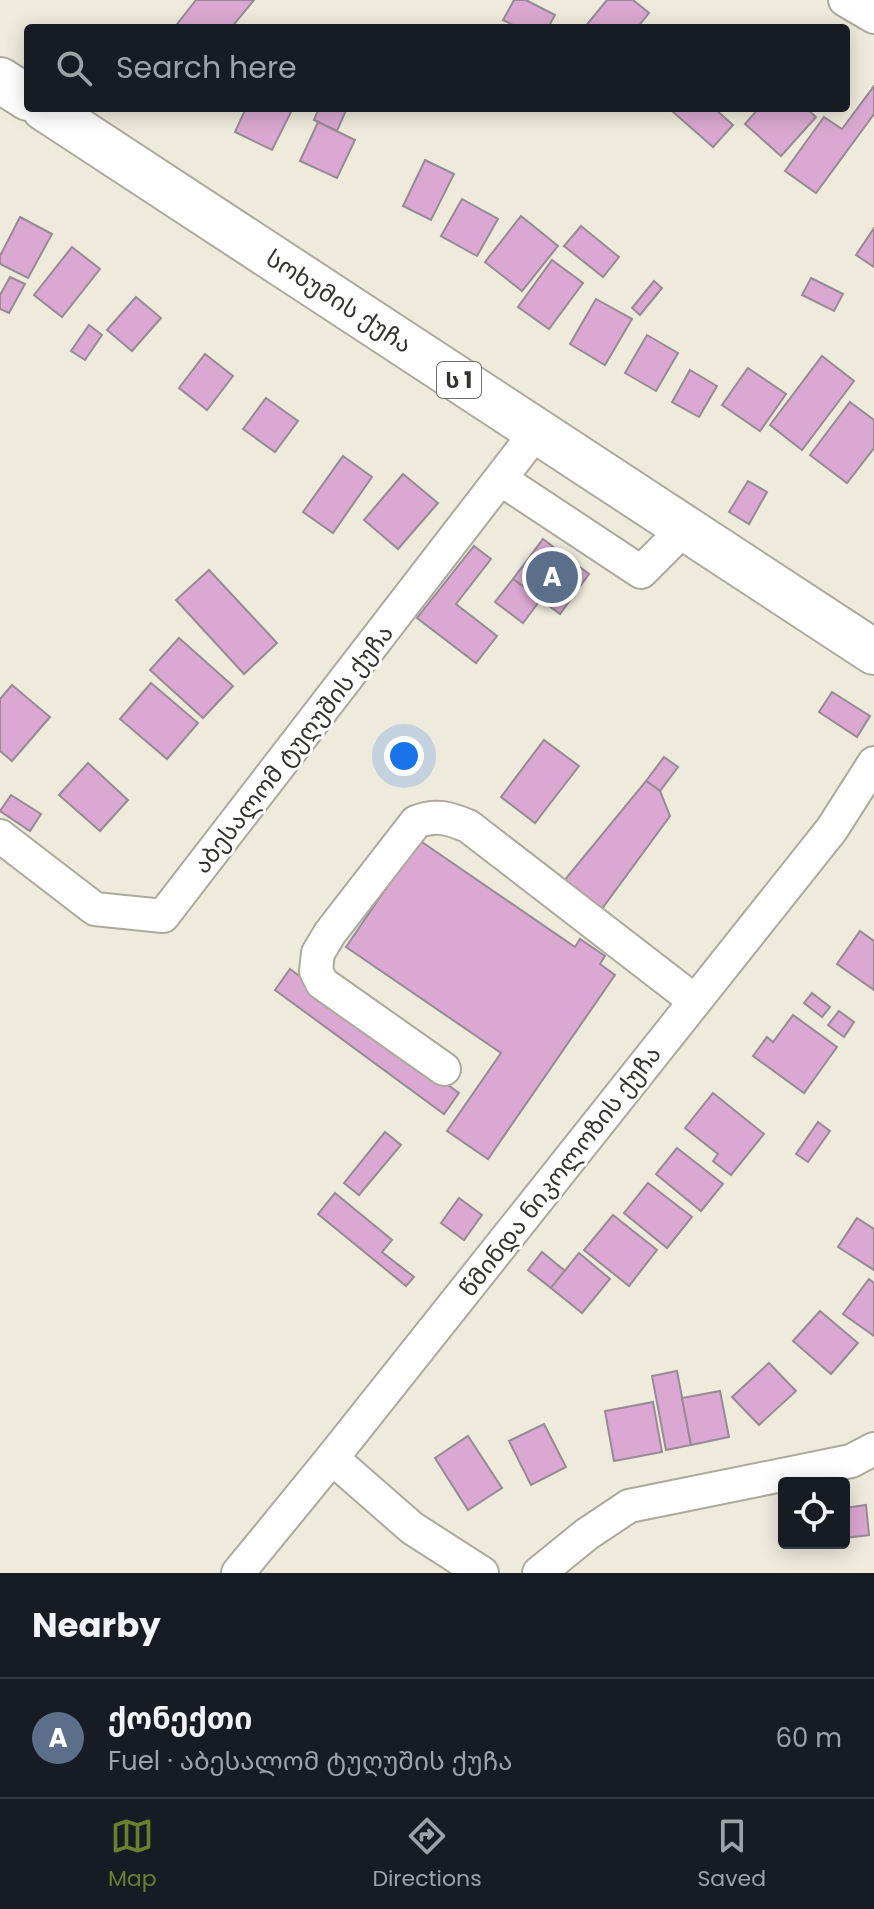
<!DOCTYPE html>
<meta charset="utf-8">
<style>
body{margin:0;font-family:Poppins,"Noto Sans Georgian",sans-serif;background:#20242c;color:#f1f3f6}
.controls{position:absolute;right:24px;bottom:24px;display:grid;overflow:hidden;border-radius:8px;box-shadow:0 4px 20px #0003}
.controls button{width:72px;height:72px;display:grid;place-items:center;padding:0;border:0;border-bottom:2px solid #363941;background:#171b24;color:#f1f3f6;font:40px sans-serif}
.you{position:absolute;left:404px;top:756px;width:28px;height:28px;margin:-20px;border:6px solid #fff;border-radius:50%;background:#1a73e8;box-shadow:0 0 0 12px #1a73e833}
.badge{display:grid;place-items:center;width:52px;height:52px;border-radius:50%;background:#6c7f2f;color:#fff;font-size:26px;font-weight:700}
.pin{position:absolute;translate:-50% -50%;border:4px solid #fff;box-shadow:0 2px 8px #0006}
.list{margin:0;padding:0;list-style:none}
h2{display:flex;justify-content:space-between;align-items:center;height:104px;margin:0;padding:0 32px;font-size:34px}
h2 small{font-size:26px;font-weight:400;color:#9ea1a6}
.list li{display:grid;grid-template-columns:52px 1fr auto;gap:24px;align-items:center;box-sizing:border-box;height:120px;padding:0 32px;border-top:2px solid #363941}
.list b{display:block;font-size:30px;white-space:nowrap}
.list p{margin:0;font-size:26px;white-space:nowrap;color:#9ea1a6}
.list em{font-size:26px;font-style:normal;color:#9ea1a6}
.icon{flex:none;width:44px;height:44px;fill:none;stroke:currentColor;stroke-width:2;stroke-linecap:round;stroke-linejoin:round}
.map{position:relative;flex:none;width:874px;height:1573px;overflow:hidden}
.search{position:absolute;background:#171b24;box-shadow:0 4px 20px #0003;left:24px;right:24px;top:24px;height:88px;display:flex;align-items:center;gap:20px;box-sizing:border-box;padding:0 28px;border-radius:8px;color:#9ea1a6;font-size:30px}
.sheet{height:224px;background:#171b24}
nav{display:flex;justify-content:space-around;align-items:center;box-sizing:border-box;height:112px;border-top:2px solid #363941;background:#171b24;font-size:22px;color:#9ea1a6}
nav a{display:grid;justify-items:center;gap:4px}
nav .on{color:#6c7f2f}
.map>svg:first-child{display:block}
</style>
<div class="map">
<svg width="874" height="1573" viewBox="0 0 874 1573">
<rect width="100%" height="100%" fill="#eeeadc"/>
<!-- building -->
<g fill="#daa8d2" stroke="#978b95" stroke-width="2">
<path d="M196,0H254L231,28H174Z"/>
<path d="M514,0H526L555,15L548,28H519L503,20Z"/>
<path d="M607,0H633L649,13L637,28H584Z"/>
<path d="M874,86V114L816,193L785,171L824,117L842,129Z"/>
<path d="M246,108H293L272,150L235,132Z"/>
<path d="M319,108H347L337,131L314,120Z"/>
<path d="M675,108H714L733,125L713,147L672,111Z"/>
<path d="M759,108H806L816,117L781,156L745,124Z"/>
<path d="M318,122L355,140L337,178L300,161Z"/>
<path d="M425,160L454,174L431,220L403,206Z"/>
<path d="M462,199L498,219L477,256L441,236Z"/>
<path d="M521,216L558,246L522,291L485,262Z"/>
<path d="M20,217L52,234L28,278L0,264V256Z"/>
<path d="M581,226L619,257L603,277L564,246Z"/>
<path d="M874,228V267L856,255Z"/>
<path d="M72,247L100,269L62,317L34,295Z"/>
<path d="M552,260L583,283L549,329L518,307Z"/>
<path d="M10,277L25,284L9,313L0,309V295Z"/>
<path d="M811,278L843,294L834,311L802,295Z"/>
<path d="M654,281L662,288L640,315L632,308Z"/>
<path d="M136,297L161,318L132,351L107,330Z"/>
<path d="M596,299L632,319L605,365L570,344Z"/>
<path d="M89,325L102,335L85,360L71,351Z"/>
<path d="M647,335L678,353L656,391L625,373Z"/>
<path d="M205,354L233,376L207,410L179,388Z"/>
<path d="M822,356L854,381L802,450L770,425Z"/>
<path d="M748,368L786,394L760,431L722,405Z"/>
<path d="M690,370L717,386L699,417L672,402Z"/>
<path d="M266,398L298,421L275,452L243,429Z"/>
<path d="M850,402L874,420V448L847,483L810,455Z"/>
<path d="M343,456L372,477L333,533L303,512Z"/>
<path d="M403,474L438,503L398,549L364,520Z"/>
<path d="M748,481L767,492L749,524L729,512Z"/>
<path d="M543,539L589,574L560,614L513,579Z"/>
<path d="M474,546L491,559L456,604L497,636L476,663L417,618Z"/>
<path d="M209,570L277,643L244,674L176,600Z"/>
<path d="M513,579L541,599L523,623L495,602Z"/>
<path d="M179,638L233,686L203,718L150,670Z"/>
<path d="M151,683L198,723L167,759L120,719Z"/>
<path d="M12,685L50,717L12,761L0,751V699Z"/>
<path d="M832,692L870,716L857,737L819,712Z"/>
<path d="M544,740L579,766L535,823L501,797Z"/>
<path d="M664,757L678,767L660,791L646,781Z"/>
<path d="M88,763L128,800L100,831L59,795Z"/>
<path d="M646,781L660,791L670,816L601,910L563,882Z"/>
<path d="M11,795L41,814L30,831L0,811Z"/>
<path d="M419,840L575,947L580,939L605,956L600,964L615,975L488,1159L447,1131L501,1053L346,947Z"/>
<path d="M860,931L874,941V990L837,964Z"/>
<path d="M290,969L459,1093L444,1114L275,990Z"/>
<path d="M812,993L830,1007L822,1017L804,1003Z"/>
<path d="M839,1011L854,1022L844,1037L828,1025Z"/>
<path d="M793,1015L837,1047L804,1093L753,1056L767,1037L773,1042Z"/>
<path d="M713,1093L764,1134L731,1175L713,1161L718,1154L685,1128Z"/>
<path d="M818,1122L830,1131L808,1162L796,1154Z"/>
<path d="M385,1132L401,1145L359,1195L344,1183Z"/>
<path d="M677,1148L723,1184L701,1211L656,1174Z"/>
<path d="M648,1183L692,1217L667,1248L624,1213Z"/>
<path d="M335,1193L392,1240L382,1252L414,1277L406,1286L318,1214Z"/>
<path d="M459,1198L482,1215L464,1240L441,1223Z"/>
<path d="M613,1215L657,1250L629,1286L584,1250Z"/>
<path d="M857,1218L874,1229V1270L838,1247Z"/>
<path d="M542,1252L565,1271L551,1288L528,1270Z"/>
<path d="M579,1253L610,1279L582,1313L551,1288Z"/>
<path d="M869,1279L874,1283V1336L843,1314Z"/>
<path d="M820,1311L858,1343L831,1374L793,1341Z"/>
<path d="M769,1363L796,1391L759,1425L732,1397Z"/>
<path d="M677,1371L691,1445L666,1450L652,1376Z"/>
<path d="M720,1391L729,1437L691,1445L682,1398Z"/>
<path d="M653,1402L662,1452L614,1461L605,1411Z"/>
<path d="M544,1424L566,1467L531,1485L509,1441Z"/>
<path d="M468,1436L502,1488L468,1510L435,1458Z"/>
<path d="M866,1505L869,1535L844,1538V1508Z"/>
</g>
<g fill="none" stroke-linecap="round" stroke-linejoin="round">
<!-- minor casing -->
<g stroke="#ada99c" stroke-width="36">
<g id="minor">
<path d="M845,0L874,17"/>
<path d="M502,480L641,572L683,530"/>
<path d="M0,836L95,909L163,916L537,431"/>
<path d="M444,1069L322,983L316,971L318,953L330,933L416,822C436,814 448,818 468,826L695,1001"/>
<path d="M332,1458L412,1528L482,1573"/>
<path d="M238,1573L332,1458L832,829L874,763"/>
<path d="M539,1573L587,1534L629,1506L851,1461L874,1449"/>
</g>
</g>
<!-- highway casing -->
<g stroke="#ada99c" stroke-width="48">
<g id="highway">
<path d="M0,80L28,98"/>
<path d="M44,108L874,652"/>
</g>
</g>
<!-- minor -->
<use href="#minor" stroke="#fff" stroke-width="32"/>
<!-- highway -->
<use href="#highway" stroke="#fff" stroke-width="44"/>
</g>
<g text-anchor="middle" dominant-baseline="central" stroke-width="6" stroke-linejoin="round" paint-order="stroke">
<!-- shield labels -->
<rect fill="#fff" stroke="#72706d" stroke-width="2" x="437" y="362" width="44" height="36" rx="6"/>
<g font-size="22" font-weight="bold" fill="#35332e">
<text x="459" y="380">ს 1</text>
</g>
<!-- street labels -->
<g font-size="24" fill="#35332e" stroke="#fff">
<text transform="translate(339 301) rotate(33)">სოხუმის ქუჩა</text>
<text transform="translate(293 749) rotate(-52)">აბესალომ ტუღუშის ქუჩა</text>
<text transform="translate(560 1171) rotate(-52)">წმინდა ნიკოლოზის ქუჩა</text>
</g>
</g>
</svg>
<div class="controls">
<button><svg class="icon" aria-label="locate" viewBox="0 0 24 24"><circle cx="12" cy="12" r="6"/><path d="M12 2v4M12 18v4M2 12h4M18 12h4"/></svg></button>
</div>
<div class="you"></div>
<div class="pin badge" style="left:552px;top:577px;background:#5c6f8a">A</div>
<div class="search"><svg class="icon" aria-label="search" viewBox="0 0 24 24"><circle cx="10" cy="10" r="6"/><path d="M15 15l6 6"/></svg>Search here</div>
</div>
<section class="sheet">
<h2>Nearby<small></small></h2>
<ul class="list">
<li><span class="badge" style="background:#5c6f8a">A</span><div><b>ქონექთი</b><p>Fuel · აბესალომ ტუღუშის ქუჩა</p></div><em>60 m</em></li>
</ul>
</section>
<nav>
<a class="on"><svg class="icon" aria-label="map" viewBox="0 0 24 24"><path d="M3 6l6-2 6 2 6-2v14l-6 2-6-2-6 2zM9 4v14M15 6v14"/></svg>Map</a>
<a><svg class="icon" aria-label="directions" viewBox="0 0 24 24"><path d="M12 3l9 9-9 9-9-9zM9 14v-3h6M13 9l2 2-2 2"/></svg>Directions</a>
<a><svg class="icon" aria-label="saved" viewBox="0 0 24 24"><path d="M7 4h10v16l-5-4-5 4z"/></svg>Saved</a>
</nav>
